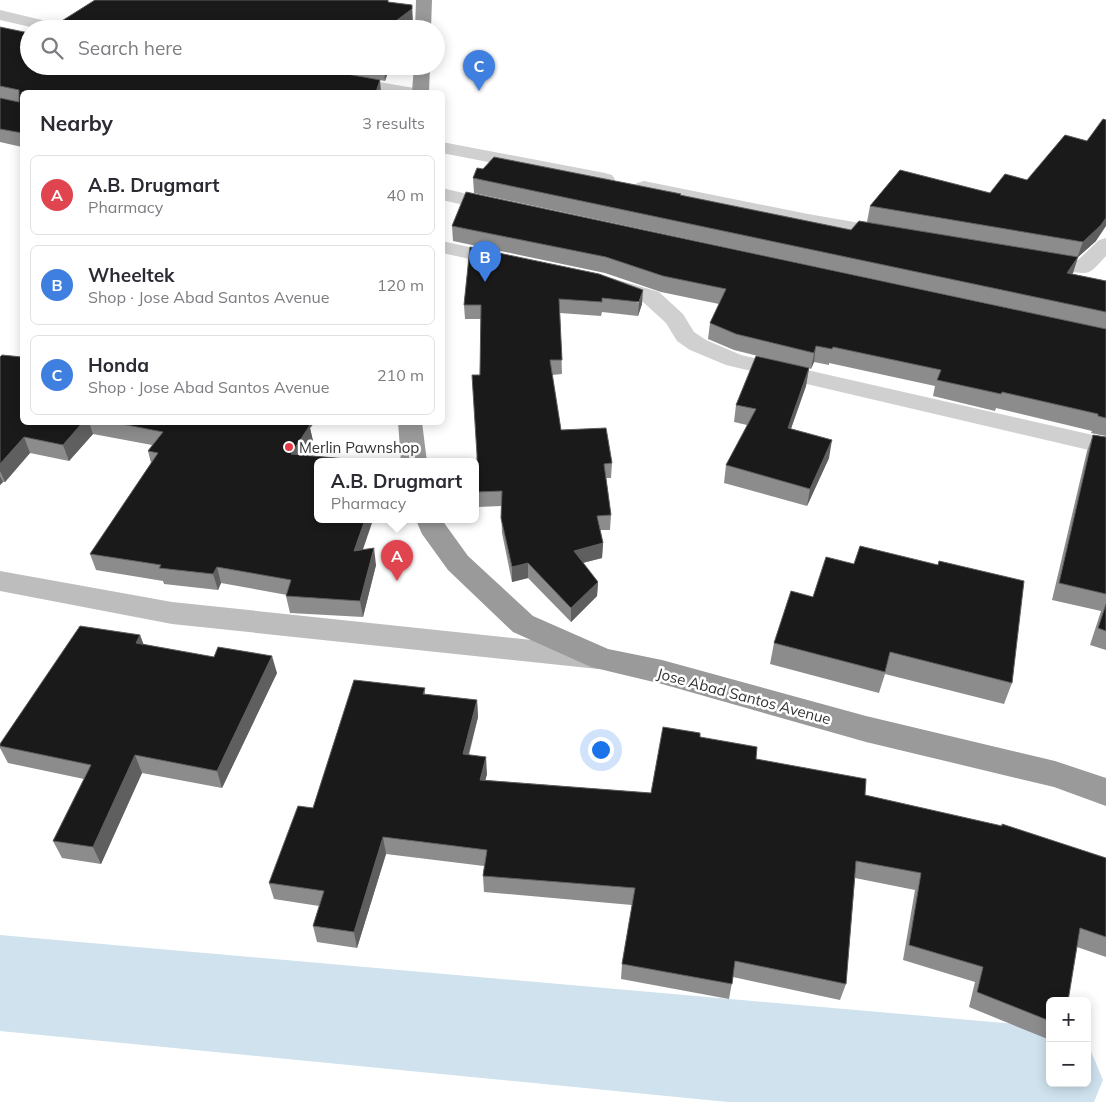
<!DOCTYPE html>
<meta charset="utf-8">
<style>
body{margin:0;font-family:Mulish,sans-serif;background:#f7f7f7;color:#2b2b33}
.controls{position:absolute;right:15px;bottom:15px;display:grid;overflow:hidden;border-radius:8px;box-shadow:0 2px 12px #0003}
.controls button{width:45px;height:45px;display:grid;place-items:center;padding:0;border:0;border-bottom:1px solid #e1e1e2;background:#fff;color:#2b2b33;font:25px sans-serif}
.you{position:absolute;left:600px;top:749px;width:18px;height:18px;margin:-12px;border:4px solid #fff;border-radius:50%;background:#1a73e8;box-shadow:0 0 0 8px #1a73e833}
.badge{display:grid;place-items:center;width:32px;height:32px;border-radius:50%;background:#e63946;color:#fff;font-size:16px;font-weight:700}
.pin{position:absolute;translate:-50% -41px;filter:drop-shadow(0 1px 2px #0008)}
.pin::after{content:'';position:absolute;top:26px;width:18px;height:15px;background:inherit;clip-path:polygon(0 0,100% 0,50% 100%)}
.popup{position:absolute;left:314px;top:458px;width:165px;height:65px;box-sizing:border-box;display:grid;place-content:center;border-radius:8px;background:#fff;filter:drop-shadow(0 1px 4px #0005);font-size:16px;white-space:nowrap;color:#7c7c81}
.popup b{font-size:19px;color:#2b2b33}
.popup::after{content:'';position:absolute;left:50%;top:100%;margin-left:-10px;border:10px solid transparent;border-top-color:#fff}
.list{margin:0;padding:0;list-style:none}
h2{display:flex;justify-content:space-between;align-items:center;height:65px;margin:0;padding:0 20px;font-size:21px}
h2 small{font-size:16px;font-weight:400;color:#7c7c81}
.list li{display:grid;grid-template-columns:32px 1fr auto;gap:15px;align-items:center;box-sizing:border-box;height:80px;margin:0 10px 10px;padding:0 10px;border:1px solid #e1e1e2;border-radius:8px}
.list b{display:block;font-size:19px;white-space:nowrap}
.list p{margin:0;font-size:16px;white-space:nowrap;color:#7c7c81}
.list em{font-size:16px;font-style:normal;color:#7c7c81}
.icon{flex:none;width:28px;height:28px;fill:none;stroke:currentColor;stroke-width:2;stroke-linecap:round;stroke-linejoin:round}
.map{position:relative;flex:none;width:1106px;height:1102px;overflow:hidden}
.search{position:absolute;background:#fff;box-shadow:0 2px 12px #0003;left:20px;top:20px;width:425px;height:55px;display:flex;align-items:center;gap:12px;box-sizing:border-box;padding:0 18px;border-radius:28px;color:#7c7c81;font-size:19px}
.panel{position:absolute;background:#fff;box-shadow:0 2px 12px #0003;left:20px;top:90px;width:425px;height:335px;border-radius:8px}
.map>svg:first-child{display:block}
</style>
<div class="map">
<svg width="1106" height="1102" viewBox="0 0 1106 1102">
<rect width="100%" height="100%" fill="#fff"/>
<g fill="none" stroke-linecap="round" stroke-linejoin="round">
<!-- river -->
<path fill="#cfe2ee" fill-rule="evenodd" d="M0,935L1050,1027V1083H1087V1042L1103,1080L1094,1102H728L0,1031Z"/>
<!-- street -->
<g fill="#d0d0d0" fill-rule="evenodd">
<path d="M0,10L67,26L69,29H39L0,20Z"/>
<path d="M345,76L408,87L414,88L417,92H381L339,85L336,81L339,77Z"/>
<path d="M442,142L605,173L612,175L615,179L612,183L605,185L442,153Z"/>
<path d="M644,181L808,214L889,228L896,230L899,234L896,238L889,240L808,226L637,191L634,187L637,183Z"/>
<path d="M442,188L506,203L509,207L506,211L499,213L442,200Z"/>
<path d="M1106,238V256C1101,261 1095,269 1089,272C1078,276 1043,266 1031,263L1027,259L1031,255L1038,253L1078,260L1099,240Z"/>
<path d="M442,241L514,257L518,261L514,265L507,267L442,253Z"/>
<path d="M608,277L659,292L683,314L694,332L706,340L741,355L1106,438V454L726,365L690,350L677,341L666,323L643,302L600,288L597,283L600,278Z"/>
</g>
<!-- secondary -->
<path fill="#bdbdbd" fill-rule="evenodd" d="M0,571L172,602L598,647L609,650L613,658L609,666L598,669L172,624L0,591Z"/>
<!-- highway -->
<g fill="#9a9a9a" fill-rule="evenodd">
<path d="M416,0H432L431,29H415Z"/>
<path d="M414,66H430L429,92H412Z"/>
<path d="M398,422H422L427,462H401Z"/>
<path d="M416,520H442L468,556L533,616L608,649L662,660L866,716L1055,761L1106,778V806L1054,787L866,742L662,684L591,667L513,632L448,570L422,534Z"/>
</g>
</g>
<!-- wall -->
<g fill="#8c8c8c">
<path d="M0,27L29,66L364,77L306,66H387L388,72L385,81L380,80L22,92V147L0,142Z"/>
<path d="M473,178L681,194V196L851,230L867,222L870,206L1096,241L1078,257L1072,274L1106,281V329L474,193Z"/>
<path d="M452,226L1106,329V436L1091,433L1092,431L996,408L995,411L933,396L935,386L829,363V365L814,362L811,369L809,368L806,386L791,429L829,458L807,506L724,483L726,465L747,425L734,422L736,405L799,366L734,350L708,339L710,323L719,304L661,292L605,273L453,241Z"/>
<path d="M470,247L642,304L638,316L602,312L601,316L560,313L562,374L552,375L561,430L612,463L611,478H606L611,515L610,530H600L603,543L602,558L583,563L598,582L597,596L571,622L528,578L512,582L502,533L501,506L478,507L477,492L481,319H465L464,305Z"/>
<path d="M0,357L22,422H315L310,428L313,441L304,455L368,461V462H318L362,550L376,565L363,617L290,613L286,596L287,595L221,583L218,590L164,584L163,581L96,570L90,554L151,463L148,451L152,445L93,434L69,461L30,453L5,482H3L0,485Z"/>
<path d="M1093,435L1106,437V650L1090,645L1101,611L1052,600L1087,451Z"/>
<path d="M939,561L1012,683L1004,704L885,674L879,693L770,664L774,643L813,597L854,564L938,565Z"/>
<path d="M140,635L143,644L277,673L222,788L142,773L101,864L62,858L53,841L84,779L8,763L0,748V744Z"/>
<path d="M425,688V694L477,700L478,717L469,755L487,774L485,780L651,793L700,737L756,759L865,795L1106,858V957L1077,947L1050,1001V1040L969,1007L975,982L903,960L915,890L855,878L846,984L840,1000L733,977L729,999L621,979L622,964L632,905L484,892L483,876L484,866L386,854L357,948L317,942L313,926L319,906L274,899L269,883L313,808Z"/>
</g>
<!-- shaded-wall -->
<g fill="#5f5f5f">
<path d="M412,5L413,22L404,29H385Z"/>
<path d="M384,66H387L388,72L385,81Z"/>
<path d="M380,80L381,92H376Z"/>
<path d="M1106,218V226L1096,241L1077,258L1083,242Z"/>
<path d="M1078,257L1073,273L1062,289L1067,273Z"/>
<path d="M643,290L642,304L638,316L639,302Z"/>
<path d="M816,346L814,362L811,369L814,353Z"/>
<path d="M809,368L806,386L785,445L788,428Z"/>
<path d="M83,422H89L93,434L69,461L63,445Z"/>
<path d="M299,422H315L310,428L313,441L295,470L291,454Z"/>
<path d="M24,437L30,453L5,482L0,471V464Z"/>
<path d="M832,440L829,458L807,506L810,489Z"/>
<path d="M0,476L3,482L0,485Z"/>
<path d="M365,520H373L357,567L354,551Z"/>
<path d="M603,543L602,558L574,565V551Z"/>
<path d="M374,548L376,565L363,617L360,601Z"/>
<path d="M528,563V578L512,582V567Z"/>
<path d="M217,567L221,583L218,590L213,574Z"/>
<path d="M598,582L597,596L571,622V608Z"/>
<path d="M140,635L147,653L136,643Z"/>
<path d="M272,656L277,673L222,788L217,771Z"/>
<path d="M477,700L478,717L464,771L463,754Z"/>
<path d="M135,755L142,773L101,864L93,847Z"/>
<path d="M486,757L487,774L481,797L480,780Z"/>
<path d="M383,837L386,854L357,948L354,932Z"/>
</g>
<!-- building -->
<g fill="#1a1a1a" stroke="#5f5f5f">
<path d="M95,0H388V2L412,5V9L385,29H49Z"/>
<path d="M0,27L29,33V66H303L380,80L376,92H22V133L0,129V98L19,102V90L0,86Z"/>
<path d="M1103,119L1106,120V218L1101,225L1083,242L870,206L900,170L990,193L1005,174L1027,180L1065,135L1087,141Z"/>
<path d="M494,157L681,194L680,195L851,230L859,221L1078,257L1067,273L1106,281V312L473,178L477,168L483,169Z"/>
<path d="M466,192L1106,329V418L1098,416V414L1002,392L1001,394L937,380L941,370L833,347L832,349L816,346L814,353L736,334L710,323L726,289L663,276L606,257L452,226Z"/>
<path d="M470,247L599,274L643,290L639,302L602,298V302L559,299L562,360H550L561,430L606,428L612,463L604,464L611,515L597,516L603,543L574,551L598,582L571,608L528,563L512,567L501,518L502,491L477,492V455L472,375H480L481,305H464Z"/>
<path d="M2,355L22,357V422H83L63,445L24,437L0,464V357Z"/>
<path d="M756,356L809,368L788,428L832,440L810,489L726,465L756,409L736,405Z"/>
<path d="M111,422H299L310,425L291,454L368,461V462H318V520H365L354,551L374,548L360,601L286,596L291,580L217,567L213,574L159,568L161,565L90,554L158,453L148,451L163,432Z"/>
<path d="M1093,435L1106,437V594L1059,583Z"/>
<path d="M860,546L938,565L939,561L1024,581L1012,683L890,652L885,672L774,643L791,591L813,597L826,557L854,564Z"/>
<path d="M1106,604V631L1098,628Z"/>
<path d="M80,626L140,635L136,643L214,657L218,647L272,656L217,771L135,755L93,847L53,841L91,765L0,746V744Z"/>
<path d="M354,680L425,688L423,694L477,700L463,754L486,757L480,780L651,793L663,727L700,733V737L757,747L756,759L866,779L865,795L1002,826V824L1106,858V937L1080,928L1068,1001H1050V1021L977,992L983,967L909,945L921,873L856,861L846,984L735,961L732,984L622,964L635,888L483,876L487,850L383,837L354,932L313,926L324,891L269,883L298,806L313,808Z"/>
</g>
<!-- markers -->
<circle fill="#e63946" stroke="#fff" stroke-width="2" cx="289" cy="447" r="5"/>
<g text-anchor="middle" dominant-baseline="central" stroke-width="5" stroke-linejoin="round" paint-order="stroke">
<!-- poi labels -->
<g font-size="15" fill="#333" stroke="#fff" text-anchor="start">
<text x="299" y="447">Merlin Pawnshop</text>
</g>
<!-- street labels -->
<g font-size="15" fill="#333" stroke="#fff">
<text transform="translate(744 696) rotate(15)">Jose Abad Santos Avenue</text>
</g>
</g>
</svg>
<div class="controls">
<button>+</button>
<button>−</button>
</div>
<div class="you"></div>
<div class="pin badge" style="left:397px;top:581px;background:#e0444e">A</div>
<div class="popup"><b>A.B. Drugmart</b>Pharmacy</div>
<div class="pin badge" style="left:485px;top:282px;background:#3f7fe0">B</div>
<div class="pin badge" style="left:479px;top:91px;background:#3f7fe0">C</div>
<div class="search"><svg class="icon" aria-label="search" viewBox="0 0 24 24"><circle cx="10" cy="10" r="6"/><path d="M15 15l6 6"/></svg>Search here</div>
<section class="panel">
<h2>Nearby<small>3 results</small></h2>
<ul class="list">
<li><span class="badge" style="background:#e0444e">A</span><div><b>A.B. Drugmart</b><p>Pharmacy</p></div><em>40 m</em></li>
<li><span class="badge" style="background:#3f7fe0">B</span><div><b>Wheeltek</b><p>Shop · Jose Abad Santos Avenue</p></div><em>120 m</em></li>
<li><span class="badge" style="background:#3f7fe0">C</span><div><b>Honda</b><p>Shop · Jose Abad Santos Avenue</p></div><em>210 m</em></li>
</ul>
</section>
</div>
